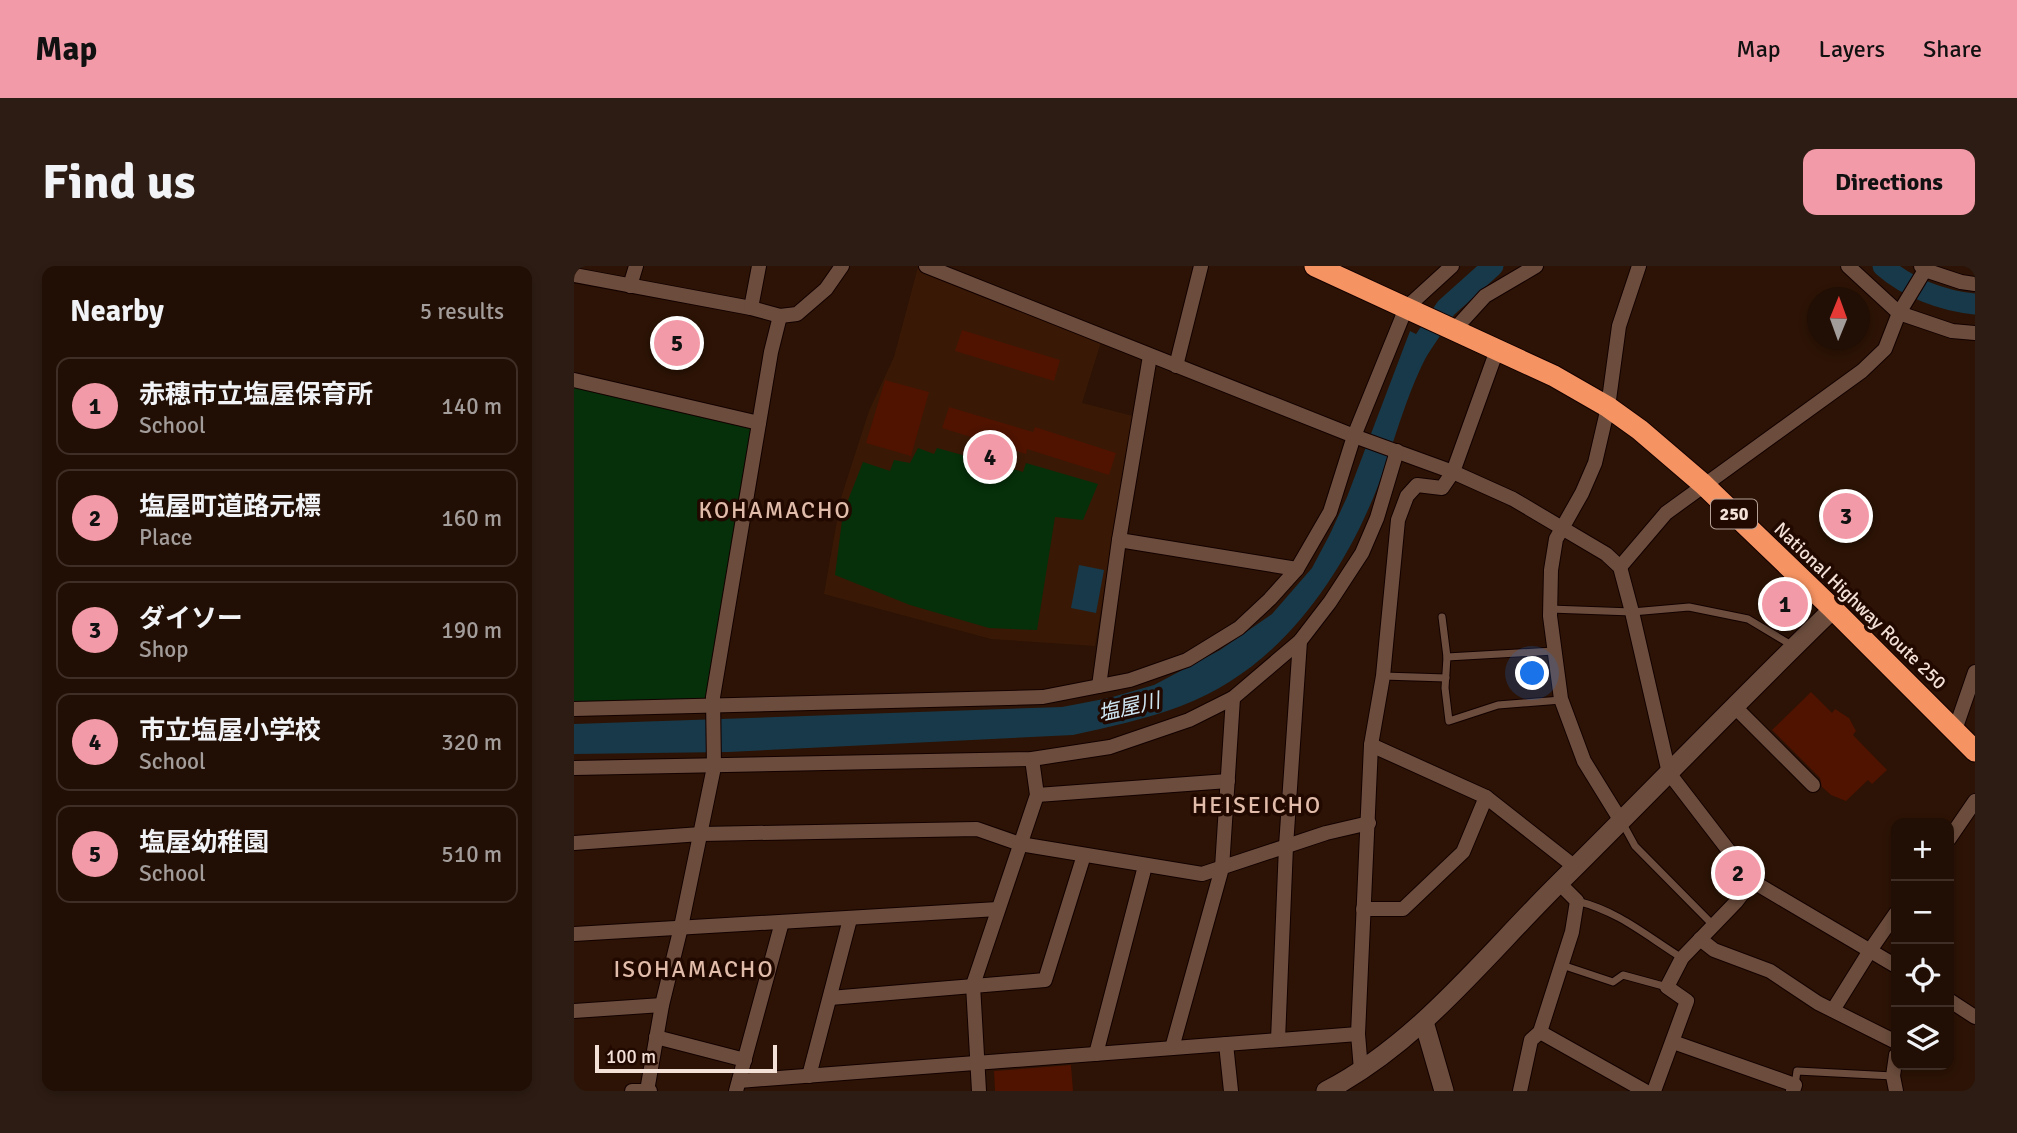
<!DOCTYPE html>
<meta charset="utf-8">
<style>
body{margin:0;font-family:Signika,"Noto Sans JP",sans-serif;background:#2d1c13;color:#f1f3f6}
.controls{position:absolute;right:21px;bottom:21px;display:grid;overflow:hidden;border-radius:14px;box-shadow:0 4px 10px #0003}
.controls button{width:63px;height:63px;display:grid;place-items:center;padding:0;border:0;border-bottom:2px solid #3e2e26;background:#210e04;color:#f1f3f6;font:35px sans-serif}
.compass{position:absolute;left:1233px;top:21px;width:63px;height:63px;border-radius:50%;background:#210e04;box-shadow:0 4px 10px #0003;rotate:1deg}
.scale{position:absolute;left:21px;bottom:18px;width:182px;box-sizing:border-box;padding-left:7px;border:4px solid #f3e0d7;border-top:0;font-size:19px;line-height:24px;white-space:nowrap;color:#f3e0d7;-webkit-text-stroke:5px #220900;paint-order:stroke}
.you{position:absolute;left:959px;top:408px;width:24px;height:24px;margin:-18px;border:5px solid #fff;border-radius:50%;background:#1a73e8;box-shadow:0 0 0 10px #1a73e833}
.badge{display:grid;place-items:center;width:46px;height:46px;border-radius:50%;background:#f39aa8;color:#111;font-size:23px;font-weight:700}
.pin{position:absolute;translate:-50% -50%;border:4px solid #fff;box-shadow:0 2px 7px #0006}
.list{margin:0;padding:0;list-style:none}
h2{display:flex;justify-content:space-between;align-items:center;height:91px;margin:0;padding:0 28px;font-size:30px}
h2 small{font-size:23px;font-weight:400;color:#a29c9a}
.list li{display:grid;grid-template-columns:46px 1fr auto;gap:21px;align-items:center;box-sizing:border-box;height:98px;margin:0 14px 14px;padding:0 14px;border:2px solid #3e2e26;border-radius:14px}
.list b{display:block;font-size:26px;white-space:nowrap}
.list p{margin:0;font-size:23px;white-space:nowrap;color:#a29c9a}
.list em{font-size:23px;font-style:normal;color:#a29c9a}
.icon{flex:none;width:38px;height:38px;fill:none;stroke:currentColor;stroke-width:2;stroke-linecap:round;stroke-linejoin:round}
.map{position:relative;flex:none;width:1401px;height:825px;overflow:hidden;border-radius:14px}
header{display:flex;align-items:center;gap:42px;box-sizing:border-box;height:98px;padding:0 35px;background:#f39aa8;color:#111}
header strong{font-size:33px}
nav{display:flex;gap:38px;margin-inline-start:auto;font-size:24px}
.intro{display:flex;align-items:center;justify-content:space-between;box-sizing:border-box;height:168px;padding:0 42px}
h1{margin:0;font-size:49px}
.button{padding:18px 32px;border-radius:14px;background:#f39aa8;color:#111;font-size:24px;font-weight:700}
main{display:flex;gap:42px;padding:0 42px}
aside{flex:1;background:#210e04;border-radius:14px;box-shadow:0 4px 10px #0003}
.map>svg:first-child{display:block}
</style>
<header>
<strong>Map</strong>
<nav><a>Map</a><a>Layers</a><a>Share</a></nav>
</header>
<div class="intro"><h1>Find us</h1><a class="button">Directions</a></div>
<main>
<aside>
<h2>Nearby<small>5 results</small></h2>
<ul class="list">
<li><span class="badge">1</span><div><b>赤穂市立塩屋保育所</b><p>School</p></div><em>140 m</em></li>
<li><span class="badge">2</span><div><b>塩屋町道路元標</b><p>Place</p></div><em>160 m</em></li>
<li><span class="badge">3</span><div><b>ダイソー</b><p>Shop</p></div><em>190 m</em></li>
<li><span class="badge">4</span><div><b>市立塩屋小学校</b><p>School</p></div><em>320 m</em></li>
<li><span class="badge">5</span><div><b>塩屋幼稚園</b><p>School</p></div><em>510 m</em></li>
</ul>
</aside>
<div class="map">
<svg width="1401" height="825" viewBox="0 0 1401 825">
<rect width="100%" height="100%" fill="#2c1305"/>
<!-- built -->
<path fill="#391906" d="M344,1L527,76L508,137L559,150L521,380L417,373L250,328L267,232L295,145L320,91Z"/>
<!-- green -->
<g fill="#053009">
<path d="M0,118L178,161L137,424L130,432L0,439Z"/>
<path d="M344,182L360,188L363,182L449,206L452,197L524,218L509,254L481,251L463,364L415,362L336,339L261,309L269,247L289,196L316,205L320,194L336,197Z"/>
</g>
<!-- water -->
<g fill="#183949">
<path d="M836,65L860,77C834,120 822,172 804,220C768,312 704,404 607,440C572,453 535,461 499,469L155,486L0,488V458L488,441L535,432L580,419L646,384L698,348L738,302L756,268L773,231Z"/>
<path d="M505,299L530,304L522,347L497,342Z"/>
</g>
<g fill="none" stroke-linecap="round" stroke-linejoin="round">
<!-- river -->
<g stroke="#183949" stroke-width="21">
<path d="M1309,0C1334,22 1369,35 1401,38"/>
<path d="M836,96L872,42L919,0"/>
</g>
</g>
<!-- building -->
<g fill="#4f1300">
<path d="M388,64L486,94L480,115L381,85Z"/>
<path d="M311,114L355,126L337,190L292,177Z"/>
<path d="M375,141L459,166L461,161L542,187L535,209L453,183L452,188L368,162Z"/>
<path d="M1237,426L1258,447L1261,443L1275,452L1282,465L1279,469L1313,504L1298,518L1294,514L1272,535L1257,529L1248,521L1246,512L1198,464Z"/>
<path d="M497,799L499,825H421L420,805Z"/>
</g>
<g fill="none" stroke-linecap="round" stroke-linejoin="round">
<!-- lane casing -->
<g stroke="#130100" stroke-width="9">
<g id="lane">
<path d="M976,343L1058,346L1115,341L1174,353L1219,380"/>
<path d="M868,351L873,391L871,422L875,455L924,439L987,434"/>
<path d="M873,391L980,385"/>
<path d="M809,410L872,412"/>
<path d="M1049,558L1061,580L1139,659"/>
<path d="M1003,635C1046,646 1071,669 1108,692"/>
<path d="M988,699L1039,716L1049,709L1093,721"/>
<path d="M1221,819L1223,805L1319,810"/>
</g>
</g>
<!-- street casing -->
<g stroke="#130100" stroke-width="16">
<g id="street">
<path d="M352,0L780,170L879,206L939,233L1032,288L1046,301L1058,346L1095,507L1178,615L1322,700"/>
<path d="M1274,0L1325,47L1378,65L1401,67"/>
<path d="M1347,0L1351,4L1387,16L1401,18"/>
<path d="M0,9L177,42L206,50L223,48L252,23L268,0"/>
<path d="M56,20L62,0"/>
<path d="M177,42L185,0"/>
<path d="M880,64L911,30L962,0"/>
<path d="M602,100L627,0"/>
<path d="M0,114L185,157"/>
<path d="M545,274L723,303"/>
<path d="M1046,301L1092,247L1288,105L1311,83L1325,47L1351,4"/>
<path d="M525,420L545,274L576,90"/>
<path d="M1161,441L1239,519"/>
<path d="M0,443L469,431L556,414L613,394L665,362L696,333L723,303L756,246L780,170L832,42L878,0"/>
<path d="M1381,464L1401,406"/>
<path d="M797,479L912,531L1001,601"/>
<path d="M0,502L458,493L536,481L615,454L659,432L726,375L756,336L788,287L803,252L823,185"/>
<path d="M463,529L654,515"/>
<path d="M1047,555L1010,495L987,433L976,350L977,304L982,273L1008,227L1021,197L1034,141L1045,60L1065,0"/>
<path d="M1375,573L1401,535"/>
<path d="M0,577L127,568L403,563L446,578L628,608L752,567L795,557"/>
<path d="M789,643H829L889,586L912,531"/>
<path d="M0,668L424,643"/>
<path d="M1126,673L1140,684L1196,705L1244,737L1322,776"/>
<path d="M256,732L471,714L510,589"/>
<path d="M1375,734L1401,751"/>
<path d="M1259,744L1297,683L1322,647"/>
<path d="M0,745L88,739"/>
<path d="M966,766L1071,825"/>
<path d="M82,771L171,794"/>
<path d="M704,774L712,580L726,375"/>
<path d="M1099,776L1221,819L1219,825"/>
<path d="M652,778L657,825"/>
<path d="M598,782L648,602L659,432"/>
<path d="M522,788L571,600"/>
<path d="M1322,789L1319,810L1322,825"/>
<path d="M787,804L784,768L797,479L809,410L824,254L833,230L843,219L868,222L879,206L923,84"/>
<path d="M235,810L276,653"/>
<path d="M165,815L784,768"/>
<path d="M58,825H76"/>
<path d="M73,825L88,739L107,661L140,501L139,431L197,86L206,50"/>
<path d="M162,825L208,656"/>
<path d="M405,825L399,719L463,529L458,493"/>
<path d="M946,825L957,774L966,766L998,666L1003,635L985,617"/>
<path d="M1080,825L1113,735L1093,721L1108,692L1162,636L1178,615"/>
</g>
</g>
<!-- secondary casing -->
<g stroke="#130100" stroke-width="21">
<g id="secondary">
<path d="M850,756L870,825"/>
<path d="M752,825C845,777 911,690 985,617C1077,526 1166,433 1259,343"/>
</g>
</g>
<!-- highway casing -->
<g stroke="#130100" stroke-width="23">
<path id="highway" d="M741,0L980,110L1034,141L1066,164L1129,218L1259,343L1401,485"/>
</g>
<!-- lane -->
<use href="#lane" stroke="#6c4d3d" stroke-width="7"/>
<!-- street -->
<use href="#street" stroke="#6c4d3d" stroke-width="14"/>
<!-- secondary -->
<use href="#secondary" stroke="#6c4d3d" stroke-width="19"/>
<!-- highway -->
<use href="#highway" stroke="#f69362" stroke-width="21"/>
</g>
<g text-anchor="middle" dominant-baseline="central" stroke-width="7" stroke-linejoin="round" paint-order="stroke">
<!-- shield labels -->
<rect fill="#220900" stroke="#b4a096" stroke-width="2" x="1137" y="233.5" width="46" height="29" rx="5"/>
<g font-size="18" font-weight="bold" fill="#f3e0d7">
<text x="1160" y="248">250</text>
</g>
<!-- street labels -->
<g font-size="19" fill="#f3e0d7" stroke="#220900">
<text transform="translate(1286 340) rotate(44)">National Highway Route 250</text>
</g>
<!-- water labels -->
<g font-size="21" font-style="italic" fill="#cee5f2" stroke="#220900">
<text transform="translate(555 441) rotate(-13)">塩屋川</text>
</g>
<!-- quarter labels -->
<g font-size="23" letter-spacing="2" fill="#e1bcaa" stroke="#220900">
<text x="201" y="244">KOHAMACHO</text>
<text x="683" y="539">HEISEICHO</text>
<text x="120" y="703">ISOHAMACHO</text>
</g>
</g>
</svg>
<div class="controls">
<button>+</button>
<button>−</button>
<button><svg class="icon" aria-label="locate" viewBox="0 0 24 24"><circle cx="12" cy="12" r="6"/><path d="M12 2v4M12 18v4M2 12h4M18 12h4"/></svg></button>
<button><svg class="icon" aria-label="layers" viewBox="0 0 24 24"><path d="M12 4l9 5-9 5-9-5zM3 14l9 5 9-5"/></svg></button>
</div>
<svg class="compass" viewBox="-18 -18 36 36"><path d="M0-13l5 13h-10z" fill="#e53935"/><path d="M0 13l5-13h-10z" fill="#a29c9a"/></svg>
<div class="scale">100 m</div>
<div class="you"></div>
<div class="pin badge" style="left:1211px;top:338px">1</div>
<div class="pin badge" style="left:1164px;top:607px">2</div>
<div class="pin badge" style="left:1272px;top:250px">3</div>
<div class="pin badge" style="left:416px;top:191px">4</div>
<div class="pin badge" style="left:103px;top:77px">5</div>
</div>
</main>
